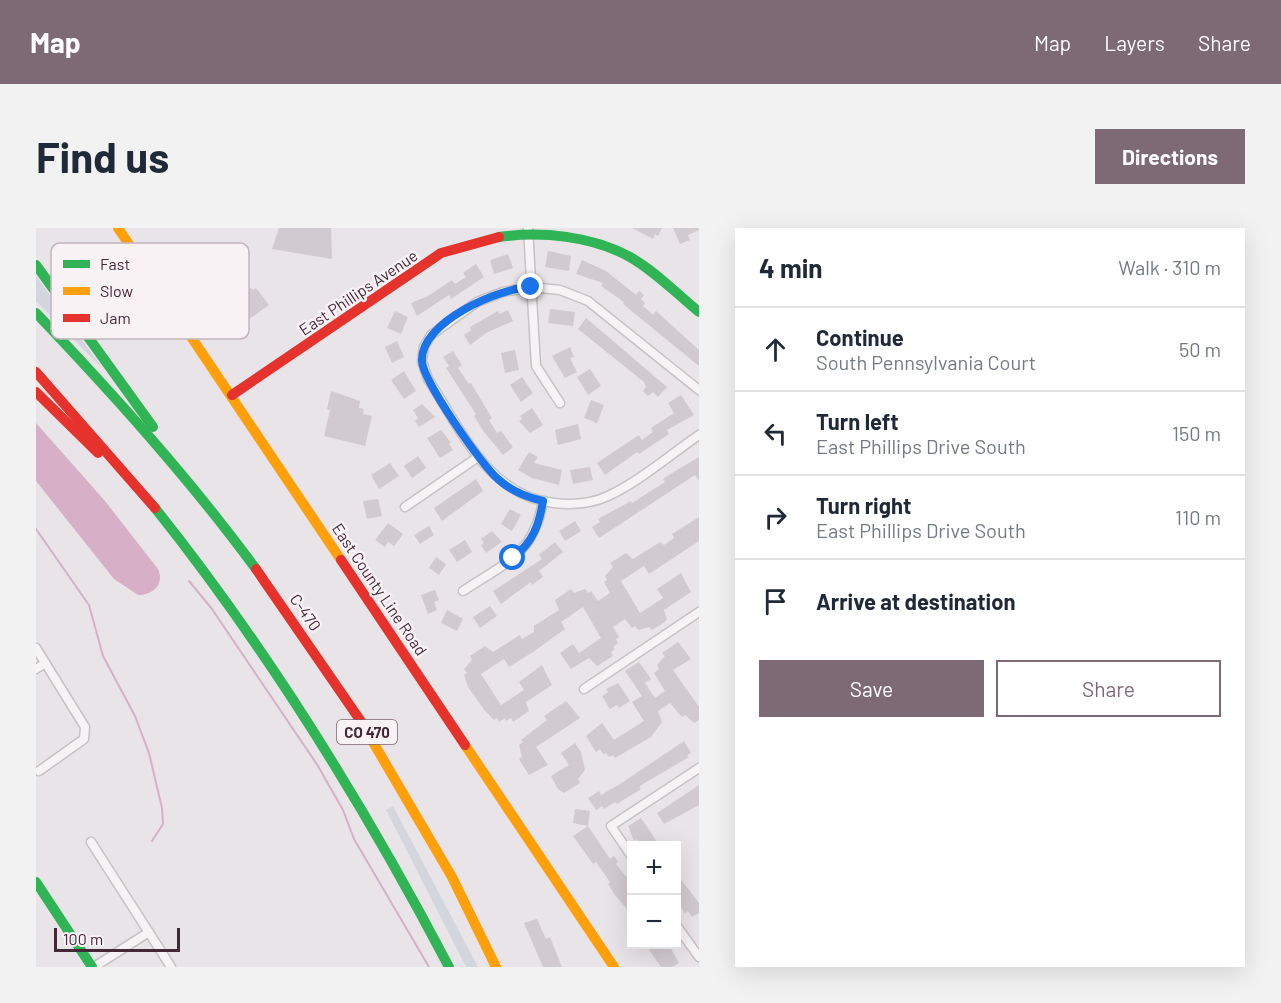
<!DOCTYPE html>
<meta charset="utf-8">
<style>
body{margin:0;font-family:Barlow,sans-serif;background:#f2f2f3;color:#1f2937}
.controls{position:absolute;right:18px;bottom:18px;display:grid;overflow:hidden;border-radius:0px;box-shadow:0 6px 24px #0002}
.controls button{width:54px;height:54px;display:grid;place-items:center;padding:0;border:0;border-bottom:2px solid #e0e1e3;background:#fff;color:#1f2937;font:30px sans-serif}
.scale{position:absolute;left:18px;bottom:15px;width:126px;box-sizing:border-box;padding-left:6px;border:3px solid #452837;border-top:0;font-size:16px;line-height:21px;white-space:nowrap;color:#452837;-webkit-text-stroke:4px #f8f2f5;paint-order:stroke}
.stop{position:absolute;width:18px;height:18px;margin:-14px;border:4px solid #1a73e8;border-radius:50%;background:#fff}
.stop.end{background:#1a73e8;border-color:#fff;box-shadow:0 2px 6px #0008}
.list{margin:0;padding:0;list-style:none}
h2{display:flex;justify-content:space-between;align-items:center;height:78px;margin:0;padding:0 24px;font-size:26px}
h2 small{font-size:20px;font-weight:400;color:#747a83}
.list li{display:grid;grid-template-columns:39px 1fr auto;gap:18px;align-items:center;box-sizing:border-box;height:84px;padding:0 24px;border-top:2px solid #e0e1e3}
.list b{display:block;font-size:22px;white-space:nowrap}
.list p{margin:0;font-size:20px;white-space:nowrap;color:#747a83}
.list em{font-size:20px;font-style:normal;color:#747a83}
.actions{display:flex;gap:12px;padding:18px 24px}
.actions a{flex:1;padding:14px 0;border:2px solid #7e6a75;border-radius:0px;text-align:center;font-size:21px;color:#7e6a75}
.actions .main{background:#7e6a75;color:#fff}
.icon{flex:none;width:33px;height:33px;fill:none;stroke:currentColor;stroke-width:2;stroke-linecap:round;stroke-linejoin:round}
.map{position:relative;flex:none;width:663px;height:739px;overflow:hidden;border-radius:0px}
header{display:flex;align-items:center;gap:36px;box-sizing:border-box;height:84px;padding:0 30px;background:#7e6a75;color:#fff}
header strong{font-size:28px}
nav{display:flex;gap:33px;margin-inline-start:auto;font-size:21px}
.intro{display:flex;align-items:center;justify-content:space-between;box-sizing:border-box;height:144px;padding:0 36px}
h1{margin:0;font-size:42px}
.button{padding:15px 27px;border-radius:0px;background:#7e6a75;color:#fff;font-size:21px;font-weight:700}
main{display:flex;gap:36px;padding:0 36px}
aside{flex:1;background:#fff;border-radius:0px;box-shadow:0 6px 24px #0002}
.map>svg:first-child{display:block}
</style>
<header>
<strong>Map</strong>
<nav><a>Map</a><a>Layers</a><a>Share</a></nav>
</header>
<div class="intro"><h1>Find us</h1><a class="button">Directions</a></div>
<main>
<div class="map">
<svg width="663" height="739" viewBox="0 0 663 739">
<rect width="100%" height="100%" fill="#e9e4e7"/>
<!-- green -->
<g fill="#d4d6de">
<path d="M0,48L67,141L0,73Z"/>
<path d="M357,578L442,739H430L350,582Z"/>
</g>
<!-- water -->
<path fill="#d7b0c8" d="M0,195L69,273L122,341C129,356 117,367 102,367L78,351L0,253Z"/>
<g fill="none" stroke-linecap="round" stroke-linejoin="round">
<!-- stream -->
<g stroke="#d7b0c8" stroke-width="2">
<path d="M0,301L53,377L67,428L99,488L113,525L126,580L127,596L116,613"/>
<path d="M153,353L176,381L282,538L307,582L318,611L393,739"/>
</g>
</g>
<!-- building -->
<g fill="#d1cbcf">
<path d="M243,0H295L296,31L236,21Z"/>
<path d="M596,0H626L622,8L619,6L617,11Z"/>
<path d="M637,0H663V2L652,7L654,12L644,16Z"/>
<path d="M512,23L535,28L533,43L509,39Z"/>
<path d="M472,26L477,40L458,46L454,32Z"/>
<path d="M546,32L570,43L600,67L603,63L608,67L605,71L609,75L607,78L617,87L620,83L663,122V138L587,76L588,74L565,58L567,55L540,46Z"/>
<path d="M440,36L448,49L415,71L413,67L381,88L375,75L392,68L416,52L419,56L430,49L427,45Z"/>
<path d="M215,60L217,62L220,60L233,77L202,99L196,89L192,92L182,77L195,68L198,72Z"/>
<path d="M514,81L539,84L537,98L512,95Z"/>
<path d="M472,82L477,93L450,105L434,117L428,107L435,102L434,99L462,83L463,86Z"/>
<path d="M359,83L372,89L365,106L351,100Z"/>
<path d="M550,90L631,159L622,169L617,164L612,168L607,163L610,159L608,154L542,101Z"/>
<path d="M361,113L368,129L356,135L349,119Z"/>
<path d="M534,119L538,129L534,130L541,144L529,150L516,128Z"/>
<path d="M479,122L483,142L469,145L465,125Z"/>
<path d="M417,123L426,137L422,140L433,156L435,155L456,190L453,192L461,205L465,203L477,219L467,227L448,204L438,188L440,186L410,140L413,138L407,129Z"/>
<path d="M554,141L565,158L552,167L541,149Z"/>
<path d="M368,143L380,163L368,171L355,152Z"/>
<path d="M486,149L497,165L485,174L474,157Z"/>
<path d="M295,163L324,173L323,180L328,181L327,186L336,188L329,218L288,208L294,182L291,181Z"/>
<path d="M645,167L658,187L631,202L633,206L603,226L601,224L569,247L561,235L603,207L606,212L617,204L615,200L638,185L632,175Z"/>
<path d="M555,172L568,177L561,195L548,190Z"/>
<path d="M386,176L399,189L383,199L379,193L382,190L377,182Z"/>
<path d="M496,180L507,197L494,205L483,193L486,191L484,188Z"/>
<path d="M542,196L545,211L522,217L519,202Z"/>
<path d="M405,202L415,215L413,216L417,222L404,230L391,210Z"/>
<path d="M493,224L502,229L498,235L526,242L523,257L496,250L482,242Z"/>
<path d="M382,228L390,240L376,250L368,238Z"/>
<path d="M663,229V253L659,247L563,310L556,299L564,294L562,291L595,273L596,275L629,254L627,251L641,242Z"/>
<path d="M354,235L363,248L343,261L335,247Z"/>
<path d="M554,239L557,252L537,256L534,242Z"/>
<path d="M440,251L447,263L406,293L398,280Z"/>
<path d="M342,271L346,288L331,291L327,273Z"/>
<path d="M474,281L485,287L476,303L465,296Z"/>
<path d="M663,289V313L613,346L608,338L585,353L604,385L627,370L621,361L645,345L655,364L628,382L631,392L626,396L616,402L613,399L602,402L599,398L596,400L589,391L577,399L583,409L580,411L582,415L577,419L579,421L575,424L577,428L561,438L553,430L535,441L524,425L537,416L543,425L565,410L547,379L525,394L529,401L497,424L473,439L468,431L445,446L465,477L488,462L483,454L506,437L516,457L490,474L493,483L477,494L475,490L470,493L469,490L463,494L461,490L458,492L449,483L432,459L428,447L431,445L428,441L436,432L434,428L449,418L457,424L484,407L486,411L498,404V398L523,382L519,372L535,361L538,365L549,361L552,365L555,363L562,373L574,365L568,354L571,352L569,348L577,339L574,335L590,325L597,331L624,314L628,317L638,310L636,306Z"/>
<path d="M539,293L545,303L529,313L523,303Z"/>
<path d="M352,295L367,306L358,318L352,314L349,319L339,312Z"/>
<path d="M393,298L398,307L384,316L378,307Z"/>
<path d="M456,303L466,314L450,325L445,317L448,315L445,311Z"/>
<path d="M429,312L436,324L421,334L413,322Z"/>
<path d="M519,314L527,324L503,343L507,349L496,357L495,354L465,376L457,363L506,331L503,327Z"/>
<path d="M400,329L410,336L403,347L393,340Z"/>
<path d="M399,362L403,372L398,374L401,382L392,386L385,367Z"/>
<path d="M454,378L461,388L444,400L437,389Z"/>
<path d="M411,382L427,391L421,403L405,395Z"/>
<path d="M642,414L655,431L637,442L663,479V492L658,495L649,487L646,489L634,475L622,483L626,494L615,509L579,530L577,527L573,529L570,525L567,526L564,521L560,524L550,508L566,495L578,512L608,493L596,474L606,468L589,443L603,434L615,451L609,455L619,470L629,463L618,445L623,441L621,437L629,428L626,425Z"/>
<path d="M582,455L594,473L583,480L581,477L574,481L566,468L572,464L570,461Z"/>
<path d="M530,473L544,490L500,519L512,537L493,547L483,531L486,529L483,517L487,514L485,512L511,492L508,488Z"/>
<path d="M648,513L655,525L651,527L653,529L607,556L603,559L605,561L581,576L579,574L568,581L566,578L560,582L552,570L563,563L565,567L584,556Z"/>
<path d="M539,515L545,524L549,542L542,551L544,555L528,565L522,561L515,548L533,537L525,525Z"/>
<path d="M663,557V577L628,596L621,585Z"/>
<path d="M539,581L554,583L552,598L537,595Z"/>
<path d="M605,590L616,606L623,618H606L601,611L598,613L592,598Z"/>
<path d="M552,598L574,631L578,628L582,634L580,636L596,656V687L579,667L572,656L574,654L560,634L557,636L537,608Z"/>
<path d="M640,645L663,675V685L656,689L652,683L649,685L640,672Z"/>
<path d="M501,691L510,711L514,709L526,739H507L488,695Z"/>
<path d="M618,717H633L643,735L636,739H625L612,720Z"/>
</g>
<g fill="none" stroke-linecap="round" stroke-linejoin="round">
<!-- street casing -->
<g stroke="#c7c2c5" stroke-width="11">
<g id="street">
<path d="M492,0L500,138L524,175"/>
<path d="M663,162L552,73L524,62L495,59L467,64L441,74L395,107L388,119L386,133L392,151C424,200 452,268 518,275C536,277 555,276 572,268C604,253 634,227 663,207"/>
<path d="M369,279L442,229"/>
<path d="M427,363C469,335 498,327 507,273"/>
<path d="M0,420L49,499L48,511L3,543"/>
<path d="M0,441L9,435"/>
<path d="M548,461L663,384"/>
<path d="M55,614L135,739"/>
<path d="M596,629L575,598L663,540"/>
<path d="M640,697L663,729"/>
<path d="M58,739L113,704"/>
</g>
</g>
<!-- street -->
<use href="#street" stroke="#f6f3f5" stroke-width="8"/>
<!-- fast -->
<g stroke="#30b455" stroke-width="10">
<path d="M463,9C506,3 556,8 594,29C619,43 641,66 663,84"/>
<path d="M0,37L117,199"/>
<path d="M0,85C78,167 153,250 220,341"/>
<path d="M119,280C233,423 328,577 413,739"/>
<path d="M0,654L56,739"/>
</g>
<!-- slow -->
<g stroke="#ff9f0a" stroke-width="10">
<path d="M82,0L305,332"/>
<path d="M324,492L416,649L460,739"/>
<path d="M429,517L578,739"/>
</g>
<!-- jam -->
<g stroke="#e5322d" stroke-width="10">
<path d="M0,144L119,280"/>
<path d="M0,164L62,225"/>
<path d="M196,167L405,25L463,9"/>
<path d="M305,332L429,517"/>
<path d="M220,341L324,492"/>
</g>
</g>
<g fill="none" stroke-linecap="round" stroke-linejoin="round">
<!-- route -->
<path stroke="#1a73e8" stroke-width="8" d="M477,330C497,314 503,297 507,273C490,269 475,263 462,251C446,238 387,153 386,133C384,94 463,60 495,59"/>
</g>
<g text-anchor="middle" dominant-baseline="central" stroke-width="5" stroke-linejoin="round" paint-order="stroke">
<!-- shield labels -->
<rect fill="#f8f2f5" stroke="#7b6570" stroke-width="1.5" x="301" y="492" width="60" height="24" rx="4.5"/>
<g font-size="15" font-weight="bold" fill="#452837">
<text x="331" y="504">CO 470</text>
</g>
<!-- street labels -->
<g font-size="16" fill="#452837" stroke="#f8f2f5">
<text transform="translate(322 64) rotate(-34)">East Phillips Avenue</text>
<text transform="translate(344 361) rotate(56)">East County Line Road</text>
<text transform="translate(270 384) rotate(55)">C-470</text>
</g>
</g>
<!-- legend -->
<rect x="15" y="15" width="198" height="96" rx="9" fill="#f8f2f5" stroke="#c2b5bc" stroke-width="1.5"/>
<rect x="27" y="32" width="27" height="8" fill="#30b455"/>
<rect x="27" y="59" width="27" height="8" fill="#ff9f0a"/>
<rect x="27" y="86" width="27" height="8" fill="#e5322d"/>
<g font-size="16" fill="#452837">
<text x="64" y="42">Fast</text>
<text x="64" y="69">Slow</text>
<text x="64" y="96">Jam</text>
</g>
</svg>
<div class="controls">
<button>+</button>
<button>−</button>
</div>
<div class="scale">100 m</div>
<div class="stop" style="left:477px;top:330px"></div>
<div class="stop end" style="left:495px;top:59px"></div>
</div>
<aside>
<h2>4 min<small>Walk · 310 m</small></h2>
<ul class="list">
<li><svg class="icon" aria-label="ahead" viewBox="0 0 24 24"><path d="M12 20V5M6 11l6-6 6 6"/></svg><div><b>Continue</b><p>South Pennsylvania Court</p></div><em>50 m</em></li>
<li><svg class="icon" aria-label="left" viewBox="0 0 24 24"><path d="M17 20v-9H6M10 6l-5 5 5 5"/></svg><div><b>Turn left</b><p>East Phillips Drive South</p></div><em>150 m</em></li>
<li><svg class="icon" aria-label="right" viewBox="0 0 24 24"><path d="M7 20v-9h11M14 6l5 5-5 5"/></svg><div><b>Turn right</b><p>East Phillips Drive South</p></div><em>110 m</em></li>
<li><svg class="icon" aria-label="arrive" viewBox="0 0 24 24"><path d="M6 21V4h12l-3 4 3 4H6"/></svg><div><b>Arrive at destination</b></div></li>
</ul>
<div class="actions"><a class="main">Save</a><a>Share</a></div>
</aside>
</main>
